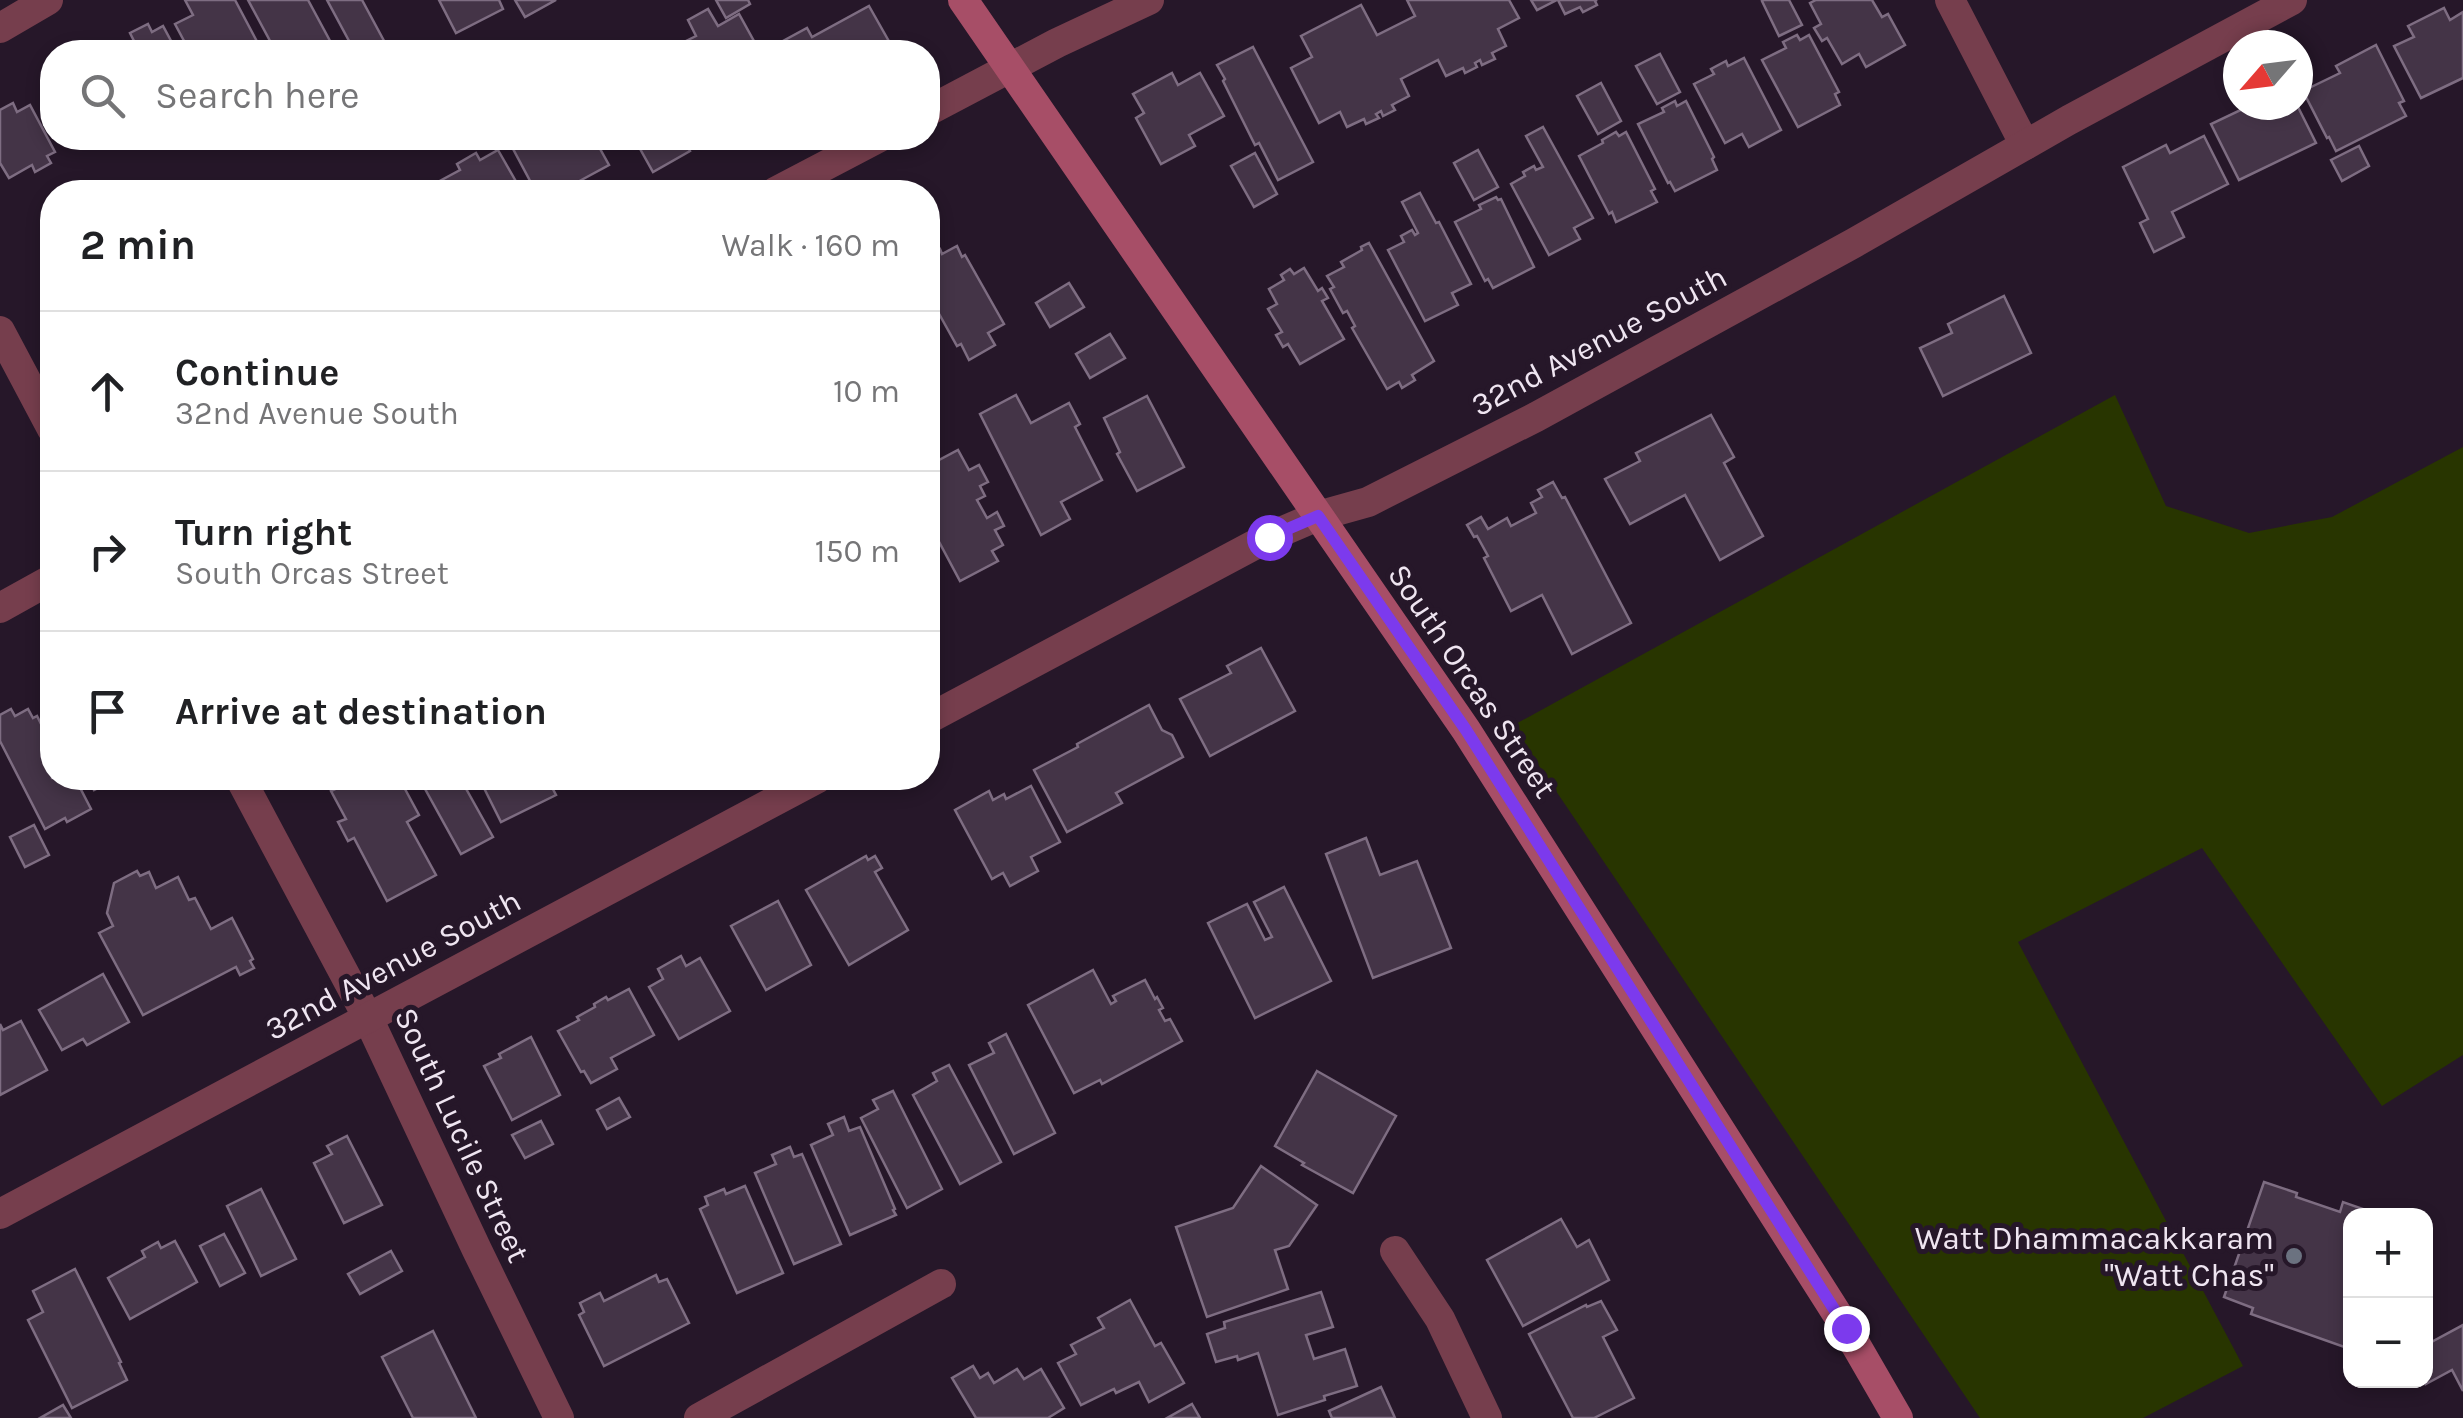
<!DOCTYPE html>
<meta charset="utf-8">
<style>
body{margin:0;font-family:Karla,sans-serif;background:#f2f2f2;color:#202124}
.controls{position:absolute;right:30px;bottom:30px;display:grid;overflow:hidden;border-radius:20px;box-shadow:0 5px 15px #0003}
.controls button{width:90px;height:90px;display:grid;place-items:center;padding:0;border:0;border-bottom:2px solid #e0e0e0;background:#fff;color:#202124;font:50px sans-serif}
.compass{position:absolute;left:2223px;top:30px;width:90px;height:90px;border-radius:50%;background:#fff;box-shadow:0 5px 15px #0003;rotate:242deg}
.stop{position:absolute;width:30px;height:30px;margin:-22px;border:8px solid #7c3aed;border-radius:50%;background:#fff}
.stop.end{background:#7c3aed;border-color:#fff;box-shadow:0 2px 10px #0008}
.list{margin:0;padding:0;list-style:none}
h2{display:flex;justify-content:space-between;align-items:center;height:130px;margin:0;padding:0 40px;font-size:42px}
h2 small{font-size:32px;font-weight:400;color:#757577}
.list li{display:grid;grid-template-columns:65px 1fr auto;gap:30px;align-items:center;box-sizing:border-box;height:160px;padding:0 40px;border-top:2px solid #e0e0e0}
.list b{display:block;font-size:38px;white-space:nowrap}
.list p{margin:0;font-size:32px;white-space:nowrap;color:#757577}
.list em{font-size:32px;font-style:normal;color:#757577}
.icon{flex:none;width:55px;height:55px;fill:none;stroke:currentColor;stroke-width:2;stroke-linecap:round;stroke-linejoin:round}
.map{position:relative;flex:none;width:2463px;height:1418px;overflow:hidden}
.search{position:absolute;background:#fff;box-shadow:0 5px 15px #0003;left:40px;top:40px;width:900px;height:110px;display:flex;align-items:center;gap:25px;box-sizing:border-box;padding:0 35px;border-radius:40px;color:#757577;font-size:38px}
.panel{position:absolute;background:#fff;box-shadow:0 5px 15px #0003;left:40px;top:180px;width:900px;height:610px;border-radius:40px}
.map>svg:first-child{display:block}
</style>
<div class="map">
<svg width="2463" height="1418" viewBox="0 0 2463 1418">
<rect width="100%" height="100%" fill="#261729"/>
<!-- green -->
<path fill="#283500" d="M2115,395L2166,506L2249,533L2332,517L2463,447V1055L2382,1106L2202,848L2018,942L2243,1366L2143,1418H1980L1512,726Z"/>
<!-- building -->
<g fill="#443447" stroke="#7e6d82" stroke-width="2.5">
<path d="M185,0H235L262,51L190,52L175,24L193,15Z"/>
<path d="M248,0H308L336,52H276Z"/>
<path d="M327,0H362L390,52H355Z"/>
<path d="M439,0H499L503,9L456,33Z"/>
<path d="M515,0H556L525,17Z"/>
<path d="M716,0H748L750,4L726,18Z"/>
<path d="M1407,0H1509L1519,18L1498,29L1506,46L1492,53L1495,59L1482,65L1480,60L1475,63L1477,67L1465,73L1463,68L1446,76L1438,60L1401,79L1409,96L1392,105L1395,110L1383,116L1381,111L1376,114L1379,118L1366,124L1364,119L1347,127L1340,112L1319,123L1291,68L1312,57L1301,36L1361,5L1377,35L1415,16Z"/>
<path d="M1531,0H1557L1537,10Z"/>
<path d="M1558,0H1597L1595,1L1597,5L1583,12L1580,7L1565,14Z"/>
<path d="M1764,0H1789L1802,25L1779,36L1762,1Z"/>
<path d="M1816,0H1872L1882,17L1888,14L1905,45L1866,67L1859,54L1842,64L1827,38L1822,41L1814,28L1821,24L1810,3Z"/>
<path d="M869,6L895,52H789L783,41L807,28L812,37Z"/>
<path d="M2444,8L2450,20L2463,12V78L2421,98L2394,46L2414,37L2408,26Z"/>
<path d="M708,9L718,26L739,14L760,52H692L686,41L696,36L688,20Z"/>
<path d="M148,24L152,32L163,26L177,52H124L122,50L135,43L130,33Z"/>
<path d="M1797,35L1800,40L1809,35L1839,92L1835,94L1840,105L1798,127L1762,60L1786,48L1783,42Z"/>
<path d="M2376,45L2404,101L2399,103L2406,116L2336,151L2329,137L2327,138L2303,91L2340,73L2336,66Z"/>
<path d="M1253,47L1313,162L1278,180L1259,143L1255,145L1223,81L1225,79L1217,65Z"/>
<path d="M1660,54L1680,92L1657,104L1636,66Z"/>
<path d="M1744,58L1781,130L1749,147L1742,134L1725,143L1694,84L1714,74L1711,69L1726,61L1728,66Z"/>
<path d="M1172,73L1178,85L1200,73L1224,116L1189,135L1195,146L1161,164L1136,118L1144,113L1133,94Z"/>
<path d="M1601,83L1621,121L1598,134L1577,96Z"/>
<path d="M1675,101L1677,106L1686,101L1714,157L1712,159L1717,170L1675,191L1670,182L1668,183L1638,124L1664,112L1662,108Z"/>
<path d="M13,103L17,112L30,105L55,152L47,156L51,163L35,172L32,165L9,178L0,163V110Z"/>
<path d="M2251,105H2297L2316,143L2239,180L2211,124Z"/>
<path d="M1543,127L1593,218L1574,228L1580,239L1549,255L1511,184L1525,176L1523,172L1534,166L1536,170L1543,167L1526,136Z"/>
<path d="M1616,132L1619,136L1626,132L1655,189L1651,191L1657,202L1616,222L1612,212L1609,214L1579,156L1603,143L1602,140Z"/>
<path d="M2204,136L2228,184L2172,212L2184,237L2154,252L2140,223L2148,219L2123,167L2166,145L2170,153Z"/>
<path d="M393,138H417L399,147Z"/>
<path d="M526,138H594L609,165L561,191L559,185L545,192H536L511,145Z"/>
<path d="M634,138H683L690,151L653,172Z"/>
<path d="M2359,146L2369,166L2342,181L2331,160Z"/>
<path d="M498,150L522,192H427L425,189L460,170L457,164L476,153L480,160Z"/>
<path d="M1478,150L1498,187L1474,200L1454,163Z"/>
<path d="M1255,153L1277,194L1254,207L1231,166Z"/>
<path d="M1420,193L1436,223L1439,222L1471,284L1452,293L1458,305L1425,321L1388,250L1404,242L1401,236L1412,230L1415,235L1418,233L1402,202Z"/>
<path d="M1496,197L1498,200L1501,199L1534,267L1493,288L1488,279L1485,281L1455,222L1481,209L1479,205Z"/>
<path d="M1369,243L1434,361L1412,375L1415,380L1402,388L1399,382L1387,389L1352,328L1355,326L1347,311L1343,313L1330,289L1334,287L1327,276L1344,267L1341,262L1362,250L1361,247Z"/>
<path d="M957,246L962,257L965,255L1004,324L988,333L995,345L969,360L961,344L957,346L928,294V256L940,249L942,254Z"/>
<path d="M1304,268L1318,291L1322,288L1328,298L1322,301L1344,339L1300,364L1288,344L1283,347L1276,335L1282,332L1268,309L1277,304L1269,289L1284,280L1281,275L1290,269L1294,274Z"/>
<path d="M1069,283L1084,307L1050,327L1036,303Z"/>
<path d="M2004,296L2031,353L1943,396L1920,348L1952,333L1948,324Z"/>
<path d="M1110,334L1125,358L1090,378L1076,354Z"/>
<path d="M1016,395L1031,423L1069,403L1080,424L1075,427L1102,480L1061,502L1070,519L1041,535L980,414Z"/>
<path d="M1147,396L1184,467L1137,491L1117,454L1120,452L1104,418Z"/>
<path d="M1711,415L1734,457L1724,463L1763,536L1720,560L1685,495L1630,524L1605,479L1640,461L1636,453Z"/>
<path d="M928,443L937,461L958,450L969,470L979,465L988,482L980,486L985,496L977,500L987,518L997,512L1004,526L995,530L1003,545L992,551L998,561L960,581L930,525L928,526Z"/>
<path d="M1553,482L1562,498L1565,497L1631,623L1572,654L1542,595L1511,611L1484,558L1488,556L1477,536L1474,537L1467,525L1481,517L1488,529L1507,518L1511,526L1536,513L1531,503L1542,497L1538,490Z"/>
<path d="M1261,648L1295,711L1210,756L1180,699L1231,673L1227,666Z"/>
<path d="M52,690V712L44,695Z"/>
<path d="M1149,705L1162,730L1172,735L1183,757L1116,793L1122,803L1067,832L1034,770L1078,747L1077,744Z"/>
<path d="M11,709L15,716L28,709L33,718L37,716L52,746V778H75L91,809L67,822L65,818L45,829L0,741V715Z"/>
<path d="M88,778H118L94,790Z"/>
<path d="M358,778H399L419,815L407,822L436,875L387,901L354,838L348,841L338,822L346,819L331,791Z"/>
<path d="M419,778H460L493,837L461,854Z"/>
<path d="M479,778H547L556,795L501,822Z"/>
<path d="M1031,786L1060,842L1031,857L1038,871L1010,886L1003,873L992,879L955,810L989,791L993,800L1004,794L1006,799Z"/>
<path d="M34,825L49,855L25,867L10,837Z"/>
<path d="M1366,838L1380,875L1417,861L1451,948L1373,978L1326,854Z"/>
<path d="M866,856L868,860L875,856L882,868L875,872L908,930L849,965L806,890Z"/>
<path d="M137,871L140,876L149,872L156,888L178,877L189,900L195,898L211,929L232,918L253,959L250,961L254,968L240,975L236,967L143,1015L99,933L113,926L107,913L114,883Z"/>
<path d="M1284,887L1331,981L1255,1018L1208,923L1247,904L1265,940L1272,937L1254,902Z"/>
<path d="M778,901L811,965L766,990L731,926Z"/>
<path d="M681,956L686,966L700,958L730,1011L679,1039L649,987L663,979L658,969Z"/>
<path d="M1093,970L1111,1004L1116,1001L1113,996L1145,980L1155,999L1157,997L1163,1008L1159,1010L1165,1021L1170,1019L1182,1041L1102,1084L1100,1080L1074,1093L1028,1005Z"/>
<path d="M103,974L129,1022L87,1045L83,1039L62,1050L39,1010Z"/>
<path d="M629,989L654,1035L611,1058L617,1069L591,1083L584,1071L581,1072L558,1031L579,1020L577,1017L595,1007L594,1004L606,997L608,1000Z"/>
<path d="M21,1021L47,1070L0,1095V1024L3,1030Z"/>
<path d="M1006,1034L1055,1133L1014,1154L969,1065L994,1053L989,1043Z"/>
<path d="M531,1037L560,1095L512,1120L484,1066L501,1058L499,1054Z"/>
<path d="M949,1065L1001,1162L960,1184L913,1095L937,1081L933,1073Z"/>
<path d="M1317,1071L1396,1116L1353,1193L1302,1165L1304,1163L1275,1146Z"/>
<path d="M893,1091L942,1189L907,1208L861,1118L878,1109L873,1100Z"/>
<path d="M619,1098L630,1117L607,1129L597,1110Z"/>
<path d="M844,1117L849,1131L860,1127L895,1209L893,1210L896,1215L850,1235L811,1145L833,1135L828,1124Z"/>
<path d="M541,1121L553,1144L525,1158L512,1135Z"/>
<path d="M347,1136L382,1205L344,1223L314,1163L332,1154L327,1146Z"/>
<path d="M790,1147L794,1157L802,1154L841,1244L794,1264L755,1173L776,1164L772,1155Z"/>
<path d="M1261,1166L1317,1205L1289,1246L1275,1250L1288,1289L1207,1317L1176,1227L1233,1208Z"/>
<path d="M2264,1182L2297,1193L2296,1197L2340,1212L2343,1202L2363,1209L2361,1216H2350V1349L2251,1314L2253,1308L2224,1297Z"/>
<path d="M745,1186L783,1273L737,1293L700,1209L708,1205L705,1197L724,1189L726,1194Z"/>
<path d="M261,1189L296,1259L261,1276L227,1206Z"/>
<path d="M1561,1219L1577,1247L1589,1240L1609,1280L1523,1326L1487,1260Z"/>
<path d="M224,1234L245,1273L220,1286L200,1246Z"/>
<path d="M175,1241L197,1282L130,1319L108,1278L145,1257L142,1251L158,1242L161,1248Z"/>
<path d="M391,1251L402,1271L360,1294L348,1274Z"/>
<path d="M75,1269L121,1362L119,1363L127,1380L72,1408L28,1320L43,1312L33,1291Z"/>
<path d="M656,1275L659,1282L667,1279L689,1323L604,1366L579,1315L584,1312L580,1303L600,1293L604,1301Z"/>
<path d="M1321,1292L1333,1327L1306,1335L1314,1359L1345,1349L1357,1386L1324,1396L1325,1400L1278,1415L1258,1353L1238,1360L1237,1356L1216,1362L1207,1334L1225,1328L1224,1322Z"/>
<path d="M1130,1300L1155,1346L1161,1343L1184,1383L1149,1402L1139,1382L1116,1393L1114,1389L1081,1405L1058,1363L1076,1354L1071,1345L1104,1328L1098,1318Z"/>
<path d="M1601,1301L1617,1330L1603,1337L1634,1398L1594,1418H1573L1529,1334L1586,1305L1587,1307Z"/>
<path d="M2463,1325V1391L2452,1370L2426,1384V1345Z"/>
<path d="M433,1331L476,1418H413L382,1357Z"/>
<path d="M973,1366L980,1378L988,1373L994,1383L1017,1369L1024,1379L1041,1369L1064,1408L1048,1418H976L952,1378Z"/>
<path d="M1381,1387L1395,1418H1332L1329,1411Z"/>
<path d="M1192,1404L1200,1418H1167Z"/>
<path d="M63,1405L71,1418H40Z"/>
</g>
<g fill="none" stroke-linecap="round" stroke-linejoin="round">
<!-- street -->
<g stroke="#763e4d" stroke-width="30">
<path d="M1950,0L2025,145"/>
<path d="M0,28L48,0"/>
<path d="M928,111L1057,43L1149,0"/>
<path d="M775,192L878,138"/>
<path d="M0,331L52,429"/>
<path d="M0,608L52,579"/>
<path d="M928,719L1269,537L1318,516L1368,502L1536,417L1854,243L2069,120L2292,0"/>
<path d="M240,778L368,1018L477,1250L559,1418"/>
<path d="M0,1214L818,778"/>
<path d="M1395,1251L1440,1319L1487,1418"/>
<path d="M699,1418L941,1284"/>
</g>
<!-- secondary -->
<path stroke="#a74e67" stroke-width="30" d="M963,0L1466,730L1846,1328L1898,1418"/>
</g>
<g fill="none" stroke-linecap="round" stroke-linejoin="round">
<!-- route -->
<path stroke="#7c3aed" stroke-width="12" d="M1269,537L1318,516L1466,730L1846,1328"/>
</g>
<!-- markers -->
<circle fill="#6b7280" stroke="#261729" stroke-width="4" cx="2294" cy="1256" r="10"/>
<g text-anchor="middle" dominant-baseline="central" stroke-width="10" stroke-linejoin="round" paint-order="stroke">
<!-- street labels -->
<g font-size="32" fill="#efe5f1" stroke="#261729">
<text transform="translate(1599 341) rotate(-28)">32nd Avenue South</text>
<text transform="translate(1472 681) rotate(56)">South Orcas Street</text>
<text transform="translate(393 965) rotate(-28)">32nd Avenue South</text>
<text transform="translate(462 1135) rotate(65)">South Lucile Street</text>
</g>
<!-- poi labels -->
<g font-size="32" fill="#efe5f1" stroke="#261729" text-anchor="end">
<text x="2274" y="1238">Watt Dhammacakkaram<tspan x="2274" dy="37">"Watt Chas"</tspan></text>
</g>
</g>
</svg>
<div class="controls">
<button>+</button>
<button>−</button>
</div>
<svg class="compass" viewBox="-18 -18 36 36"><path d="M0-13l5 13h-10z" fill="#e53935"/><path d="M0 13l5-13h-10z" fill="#757577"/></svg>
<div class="stop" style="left:1269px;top:537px"></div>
<div class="stop end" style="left:1846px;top:1328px"></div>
<div class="search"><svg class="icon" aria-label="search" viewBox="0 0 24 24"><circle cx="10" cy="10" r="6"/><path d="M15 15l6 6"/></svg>Search here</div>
<section class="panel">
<h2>2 min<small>Walk · 160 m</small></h2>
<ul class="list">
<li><svg class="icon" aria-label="ahead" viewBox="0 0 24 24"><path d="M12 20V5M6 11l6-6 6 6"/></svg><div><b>Continue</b><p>32nd Avenue South</p></div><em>10 m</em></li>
<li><svg class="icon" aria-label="right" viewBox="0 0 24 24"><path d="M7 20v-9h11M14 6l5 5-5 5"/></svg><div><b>Turn right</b><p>South Orcas Street</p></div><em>150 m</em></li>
<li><svg class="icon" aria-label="arrive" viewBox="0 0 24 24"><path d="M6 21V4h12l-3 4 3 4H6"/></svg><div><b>Arrive at destination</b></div></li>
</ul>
</section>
</div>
